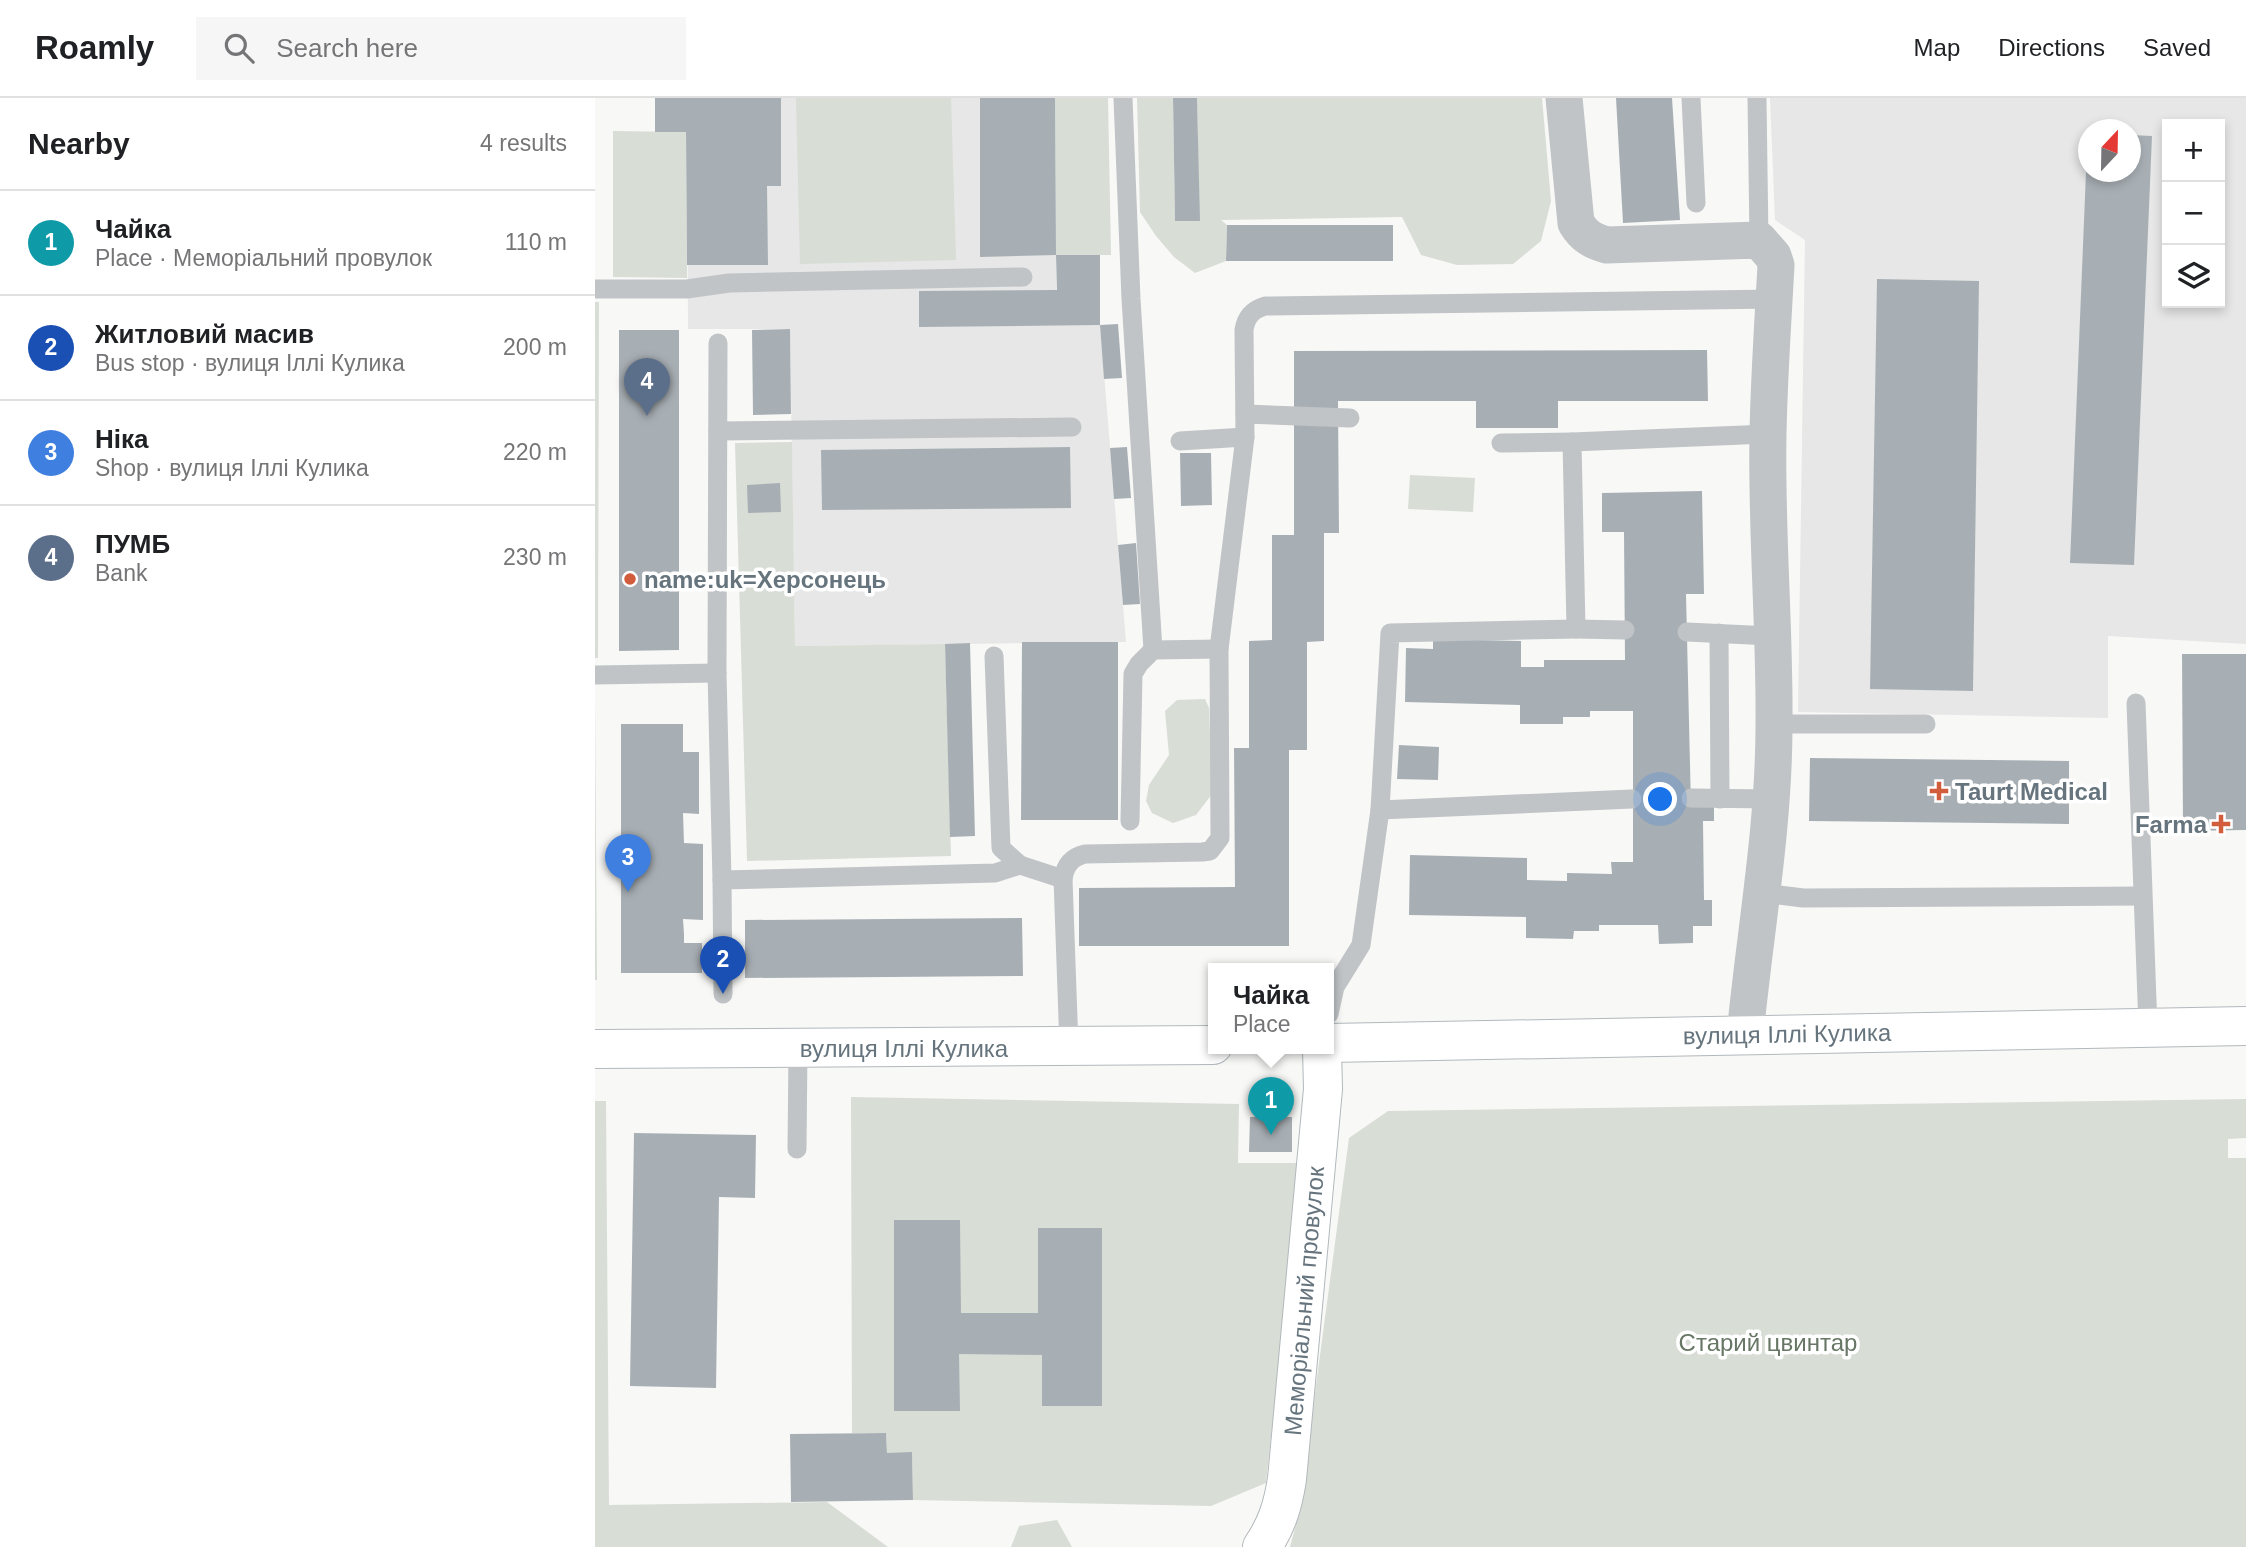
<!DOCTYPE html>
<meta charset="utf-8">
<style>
body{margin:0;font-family:Helvetica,sans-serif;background:#f6f6f6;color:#202124}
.controls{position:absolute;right:21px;top:21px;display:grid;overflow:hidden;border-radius:0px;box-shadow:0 4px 10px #0003}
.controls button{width:63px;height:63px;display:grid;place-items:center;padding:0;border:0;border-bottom:2px solid #e0e0e0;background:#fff;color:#202124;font:35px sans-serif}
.compass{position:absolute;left:1483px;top:21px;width:63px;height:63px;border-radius:50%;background:#fff;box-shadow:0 4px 10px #0003;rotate:22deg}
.you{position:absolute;left:1066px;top:702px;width:24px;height:24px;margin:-18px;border:5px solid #fff;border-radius:50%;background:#1a73e8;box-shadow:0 0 0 10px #1a73e833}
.badge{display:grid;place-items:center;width:46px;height:46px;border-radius:50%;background:#d25d3c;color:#fff;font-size:23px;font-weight:700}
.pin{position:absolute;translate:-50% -58px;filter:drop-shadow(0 2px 4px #0008)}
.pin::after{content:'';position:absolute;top:37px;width:24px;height:21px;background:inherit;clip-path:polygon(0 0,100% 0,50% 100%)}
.popup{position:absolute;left:613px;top:865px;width:126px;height:91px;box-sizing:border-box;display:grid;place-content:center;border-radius:0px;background:#fff;filter:drop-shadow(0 2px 5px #0005);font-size:23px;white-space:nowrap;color:#757577}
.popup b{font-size:26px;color:#202124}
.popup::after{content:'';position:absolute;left:50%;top:100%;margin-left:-14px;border:14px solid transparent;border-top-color:#fff}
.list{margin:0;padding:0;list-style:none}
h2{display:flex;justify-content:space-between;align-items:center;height:91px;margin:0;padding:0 28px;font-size:30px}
h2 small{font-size:23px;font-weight:400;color:#757577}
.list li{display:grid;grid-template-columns:46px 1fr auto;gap:21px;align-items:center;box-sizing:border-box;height:105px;padding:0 28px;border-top:2px solid #e0e0e0}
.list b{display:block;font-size:26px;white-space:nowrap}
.list p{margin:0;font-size:23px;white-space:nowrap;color:#757577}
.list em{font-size:23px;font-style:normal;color:#757577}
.icon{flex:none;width:38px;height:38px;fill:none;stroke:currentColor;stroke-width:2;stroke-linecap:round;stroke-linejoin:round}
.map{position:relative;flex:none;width:1651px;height:1449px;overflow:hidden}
header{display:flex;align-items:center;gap:42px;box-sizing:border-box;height:98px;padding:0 35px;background:#fff;border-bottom:2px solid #e0e0e0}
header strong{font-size:33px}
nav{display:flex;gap:38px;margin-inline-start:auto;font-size:24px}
.search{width:490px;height:63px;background:#f6f6f6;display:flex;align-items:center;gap:18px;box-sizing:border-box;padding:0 24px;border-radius:0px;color:#757577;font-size:26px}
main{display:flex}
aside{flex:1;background:#fff}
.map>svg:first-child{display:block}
</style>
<header>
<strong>Roamly</strong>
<div class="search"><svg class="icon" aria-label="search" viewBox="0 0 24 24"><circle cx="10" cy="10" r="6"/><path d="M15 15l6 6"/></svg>Search here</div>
<nav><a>Map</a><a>Directions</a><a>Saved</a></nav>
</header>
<main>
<aside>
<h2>Nearby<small>4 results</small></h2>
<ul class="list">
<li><span class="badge" style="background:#0f9aa8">1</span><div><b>Чайка</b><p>Place · Меморіальний провулок</p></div><em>110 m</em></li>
<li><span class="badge" style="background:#1a4fb4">2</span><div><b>Житловий масив</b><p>Bus stop · вулиця Іллі Кулика</p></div><em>200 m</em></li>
<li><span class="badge" style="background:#3f7fe0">3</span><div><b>Ніка</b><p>Shop · вулиця Іллі Кулика</p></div><em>220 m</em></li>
<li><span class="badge" style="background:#5c6f8a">4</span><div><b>ПУМБ</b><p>Bank</p></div><em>230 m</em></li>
</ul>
</aside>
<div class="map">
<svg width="1651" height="1449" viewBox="0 0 1651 1449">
<rect width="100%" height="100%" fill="#f8f8f6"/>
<!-- built -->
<g fill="#e6e7e6" fill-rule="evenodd">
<path d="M92,0H460L462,227H505L531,544L200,548L195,231H93Z"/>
<path d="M1175,0H1651V546L1513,538V620L1203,614L1210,142L1180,122ZM1572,26H1625V205H1572ZM1493,32H1535V74H1493Z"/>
</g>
<!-- green -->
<g fill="#d8ddd6">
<path d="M201,0H356L361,162L205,166Z"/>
<path d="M460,0H513L516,157H461Z"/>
<path d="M542,0H578L580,122L604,123L602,0H947L956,103L946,143L918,166L862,167L826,157L807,119L626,122L632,127L631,163L600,175L579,159L561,138L545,114Z"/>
<path d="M18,33L91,34L92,180L18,179Z"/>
<path d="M0,204H4L3,560H0Z"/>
<path d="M197,344L200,548L350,546L356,758L152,763L140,345Z"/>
<path d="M815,377L880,380L878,414L813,411Z"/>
<path d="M0,600L2,882H0Z"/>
<path d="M610,601L614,610L617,696L601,717L578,725L557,715L551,703L554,687L574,657L570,613L582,602Z"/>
<path d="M256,999L644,1006L643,1065H705L671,1385L616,1408L318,1402L317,1355H292L291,1335H257Z"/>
<path d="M1651,1001V1040L1633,1041V1060H1651V1449H695L704,1415L754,1040L793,1013Z"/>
<path d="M0,1003H11L14,1407L232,1404L293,1449H0Z"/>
<path d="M462,1422L477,1449H416L424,1428Z"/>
</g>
<!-- building -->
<g fill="#a8afb4">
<path d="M60,0H186V88H172L173,167H92L91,34H60Z"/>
<path d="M385,0H460L461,157H505V227L324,229V193L462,192L461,157L385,159Z"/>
<path d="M578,0H602L605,123H580Z"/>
<path d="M1021,0H1077L1085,122L1028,125Z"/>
<path d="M1535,37L1557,38L1539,467L1475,465L1491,74H1535Z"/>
<path d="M632,127H798V163H631Z"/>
<path d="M1282,181L1384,183L1378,593L1275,591Z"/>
<path d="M523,226L527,280L509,281L505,227Z"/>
<path d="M195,231L196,316L158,317L157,232Z"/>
<path d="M24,232H84V552L24,553Z"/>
<path d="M1112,252L1113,303H963V330H881V303H743L744,435H729V543L712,544V652H694V848H484V790L640,789L639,650H654V543L677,542V437H699V253Z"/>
<path d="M475,349L476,410L227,412L226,352Z"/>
<path d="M532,349L536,400L519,401L515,350Z"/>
<path d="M585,355H616L617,407L586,408Z"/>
<path d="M185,385L186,414L153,415L152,387Z"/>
<path d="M1107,393L1109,496H1091L1096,709H1119V723H1108L1109,802H1117V828H1098V845L1064,846L1063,827H1004V833H979L978,841L931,840V819L814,817L815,757L932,760V782L972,783V775L1017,776L1016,764H1038V613H995V619H968V626H925V607L810,604L811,550L838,551V541L926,543V569H949V562H1030L1029,434H1007V395Z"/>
<path d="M541,445L545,506L528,507L523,447Z"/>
<path d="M427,544H523V722H426Z"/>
<path d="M375,545L380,738L355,739L350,546Z"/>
<path d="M1587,556H1651V732L1588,733Z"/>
<path d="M26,626H88V654H104V716L88,715L89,745L108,746V822L88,821L89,836V845H107V875H26Z"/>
<path d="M804,647L844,649L843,682L802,681Z"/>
<path d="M1215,660L1474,663V726L1214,723Z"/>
<path d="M427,820L428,878L150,880V822Z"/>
<path d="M655,1019H697V1054H654Z"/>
<path d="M39,1035L161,1037L160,1100L124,1099L121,1290L35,1288Z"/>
<path d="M299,1122H365L366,1215H443V1130H507V1308H447V1257L364,1256L365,1313H299Z"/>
<path d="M291,1335L292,1355L317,1354L318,1402L196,1404L195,1336Z"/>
</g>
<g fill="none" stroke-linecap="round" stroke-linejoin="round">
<!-- secondary casing -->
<g stroke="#b2b8bc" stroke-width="40">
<g id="secondary">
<path d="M734,945L1651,928"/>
<path d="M0,951L618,947"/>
<path d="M667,1449C682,1427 688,1407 692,1381L728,991L727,951"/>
</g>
</g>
<!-- lane -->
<g stroke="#c0c4c7" stroke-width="19">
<path d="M528,0L536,201L558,552"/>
<path d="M1096,0L1101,105"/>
<path d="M1162,0L1164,142"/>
<path d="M0,191H92L134,185L428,179"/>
<path d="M123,245L122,575L127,782L400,775L425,767"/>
<path d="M650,316L755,320"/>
<path d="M123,333L477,329"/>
<path d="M585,343L650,339"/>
<path d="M906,345L977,344"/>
<path d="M981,531L1030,532"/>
<path d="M1092,534L1176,538"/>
<path d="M1124,535L1125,701"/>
<path d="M399,558L406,750L425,767L468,781"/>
<path d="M0,577L122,575"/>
<path d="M1541,605L1553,929"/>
<path d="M1179,626H1331"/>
<path d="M1096,700L1177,701"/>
<path d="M785,712L795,535L981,531L977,344L1173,336"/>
<path d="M535,723L538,576L544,566L558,552L624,551"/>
<path d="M127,782L128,896"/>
<path d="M1168,795L1208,800L1547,798"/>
<path d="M734,916L740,889L766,847L785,712L1037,701"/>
<path d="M474,949L468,781C470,767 477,759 490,756L607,754L615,753L625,740L624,551L650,339L649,232C651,219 657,212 670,208L1180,201"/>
<path d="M202,1051L203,950"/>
</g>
<!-- street -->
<path stroke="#c0c4c7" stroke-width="37" d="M969,0L981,125C989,138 997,143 1012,147L1164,142L1178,158L1181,167C1178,223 1174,280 1173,336C1171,433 1180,530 1179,627C1179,732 1160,833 1150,937"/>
<!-- secondary -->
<use href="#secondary" stroke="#fff" stroke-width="38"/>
</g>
<!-- markers -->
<g fill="#d25d3c" stroke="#fff" stroke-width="2.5">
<circle cx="35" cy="481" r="7"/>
<path d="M1340.5 682.5h7v7h7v7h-7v7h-7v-7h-7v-7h7z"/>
<path d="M1622.5 715.5h7v7h7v7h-7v7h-7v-7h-7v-7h7z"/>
</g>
<g text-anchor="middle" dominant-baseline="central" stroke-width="7" stroke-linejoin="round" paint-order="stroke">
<!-- poi labels -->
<g font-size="24" font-weight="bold" fill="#66747e" stroke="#fff" text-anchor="start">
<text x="49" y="481">name:uk=Херсонець</text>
<text x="1360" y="693">Taurt Medical</text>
<text x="1612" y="726" text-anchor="end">Farma</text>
</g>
<!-- street labels -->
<g font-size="24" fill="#66747e" stroke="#fff">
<text transform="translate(1192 936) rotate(-1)">вулиця Іллі Кулика</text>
<text x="309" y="950">вулиця Іллі Кулика</text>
<text transform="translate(709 1203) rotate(-85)">Меморіальний провулок</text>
</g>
<!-- park labels -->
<g font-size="24" fill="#687765" stroke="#fff">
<text x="1173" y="1244">Старий цвинтар</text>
</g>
</g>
</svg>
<div class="controls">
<button>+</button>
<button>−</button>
<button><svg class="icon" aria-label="layers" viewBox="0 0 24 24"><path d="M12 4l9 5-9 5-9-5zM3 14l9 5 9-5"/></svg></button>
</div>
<svg class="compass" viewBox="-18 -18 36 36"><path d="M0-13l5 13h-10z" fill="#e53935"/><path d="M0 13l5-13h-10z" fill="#757577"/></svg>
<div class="you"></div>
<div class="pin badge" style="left:676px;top:1037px;background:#0f9aa8">1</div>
<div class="popup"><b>Чайка</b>Place</div>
<div class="pin badge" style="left:128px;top:896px;background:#1a4fb4">2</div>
<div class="pin badge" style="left:33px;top:794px;background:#3f7fe0">3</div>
<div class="pin badge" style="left:52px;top:318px;background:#5c6f8a">4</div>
</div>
</main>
